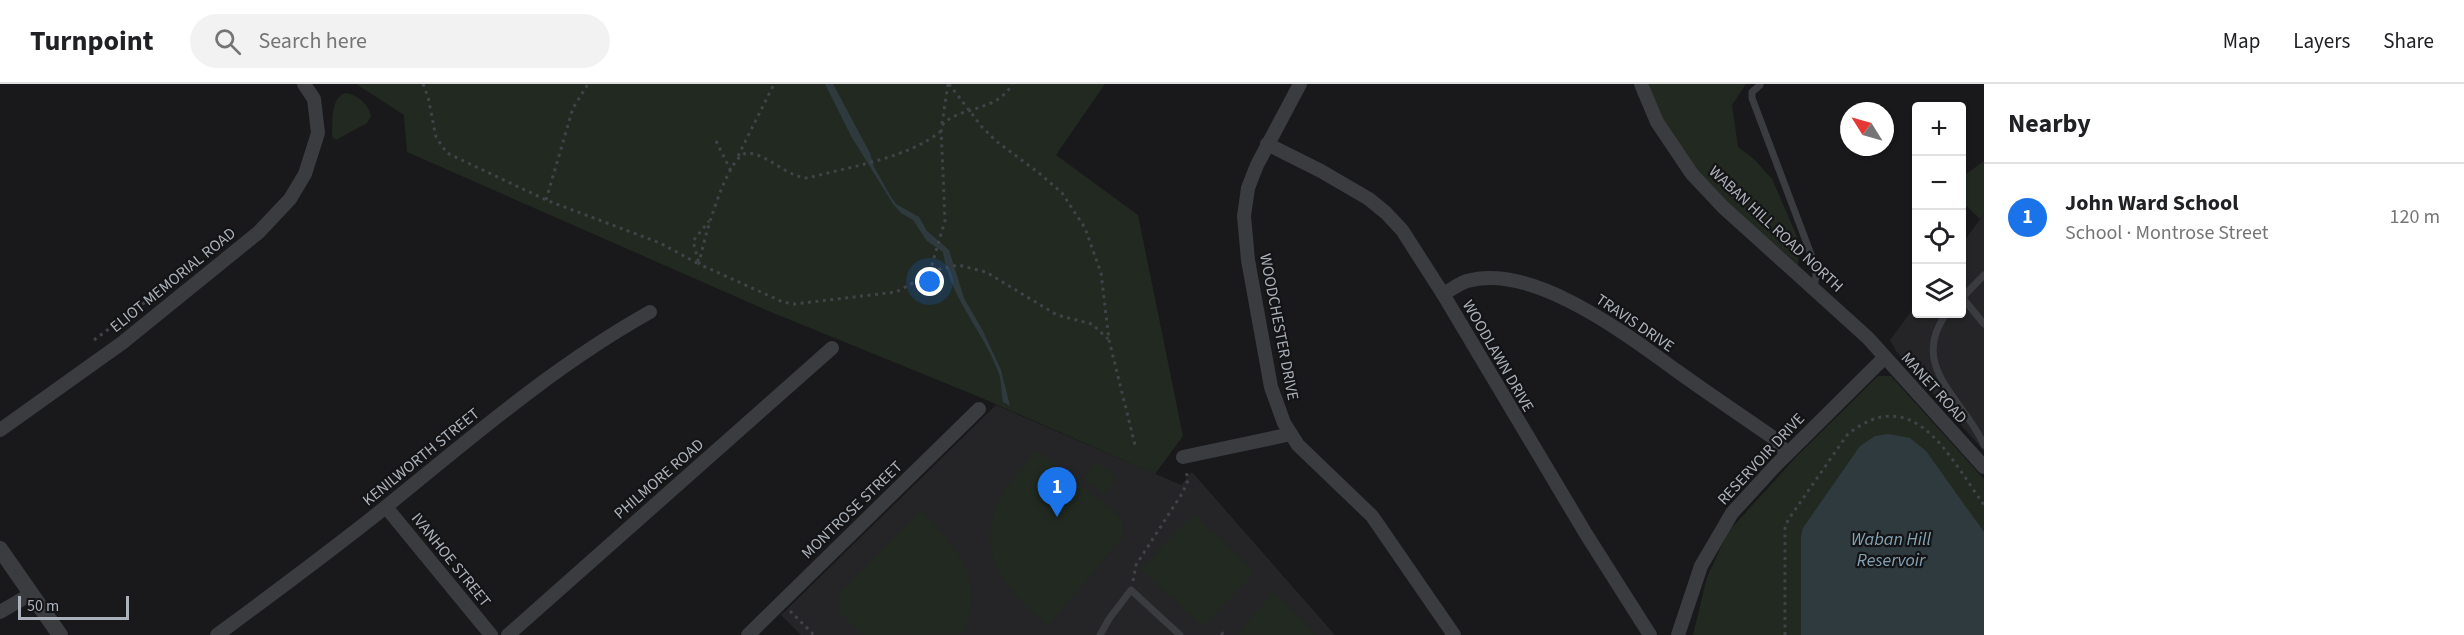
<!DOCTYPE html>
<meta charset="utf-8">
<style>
body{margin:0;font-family:"Source Sans 3",sans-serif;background:#f2f2f2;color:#202124}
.controls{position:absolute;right:18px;top:18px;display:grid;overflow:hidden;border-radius:6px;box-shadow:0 2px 4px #0004}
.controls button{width:54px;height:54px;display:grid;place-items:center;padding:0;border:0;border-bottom:2px solid #e0e0e0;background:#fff;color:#202124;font:30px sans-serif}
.compass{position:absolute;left:1840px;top:18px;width:54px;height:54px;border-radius:50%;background:#fff;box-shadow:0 2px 4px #0004;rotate:307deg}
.scale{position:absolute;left:18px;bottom:15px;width:111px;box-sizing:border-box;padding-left:6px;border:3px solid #acb2bb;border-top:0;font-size:16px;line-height:21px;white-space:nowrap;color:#acb2bb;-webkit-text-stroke:4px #141416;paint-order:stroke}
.you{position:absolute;left:930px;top:198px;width:21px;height:21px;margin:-15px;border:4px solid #fff;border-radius:50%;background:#1a73e8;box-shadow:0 0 0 9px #1a73e833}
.badge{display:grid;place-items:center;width:39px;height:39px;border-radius:50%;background:#1a73e8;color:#fff;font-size:20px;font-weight:700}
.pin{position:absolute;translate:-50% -50px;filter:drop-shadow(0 2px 3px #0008)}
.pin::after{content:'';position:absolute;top:32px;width:21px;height:18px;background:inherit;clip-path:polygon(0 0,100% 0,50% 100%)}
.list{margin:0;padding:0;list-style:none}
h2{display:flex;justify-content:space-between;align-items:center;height:78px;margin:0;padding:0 24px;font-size:26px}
h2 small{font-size:20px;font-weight:400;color:#757577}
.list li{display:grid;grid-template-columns:39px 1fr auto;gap:18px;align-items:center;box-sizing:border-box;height:108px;padding:0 24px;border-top:2px solid #e0e0e0}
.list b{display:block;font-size:22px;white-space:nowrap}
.list p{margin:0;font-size:20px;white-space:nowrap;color:#757577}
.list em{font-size:20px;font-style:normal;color:#757577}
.icon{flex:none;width:33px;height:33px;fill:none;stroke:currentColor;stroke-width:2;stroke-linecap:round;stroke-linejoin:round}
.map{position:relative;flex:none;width:1984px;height:551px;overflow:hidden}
header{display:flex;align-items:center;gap:36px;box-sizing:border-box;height:84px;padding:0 30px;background:#fff;border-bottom:2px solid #e0e0e0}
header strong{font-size:28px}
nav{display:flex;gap:33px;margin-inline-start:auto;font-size:21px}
.search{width:420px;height:54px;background:#f2f2f2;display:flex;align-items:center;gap:15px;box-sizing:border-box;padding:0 21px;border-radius:33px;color:#757577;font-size:22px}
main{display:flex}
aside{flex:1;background:#fff}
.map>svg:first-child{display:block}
</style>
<header>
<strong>Turnpoint</strong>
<div class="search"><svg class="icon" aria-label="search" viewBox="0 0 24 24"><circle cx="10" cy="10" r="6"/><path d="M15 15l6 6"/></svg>Search here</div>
<nav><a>Map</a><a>Layers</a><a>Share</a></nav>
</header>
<main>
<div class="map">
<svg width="1984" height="551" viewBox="0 0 1984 551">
<rect width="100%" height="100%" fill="#19191b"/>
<!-- built -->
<g fill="#252528">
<path d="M1984,130V367L1896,267L1890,256L1916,221V230H1962V160Z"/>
<path d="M996,321L1181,401L1192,388L1335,551H801L781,531Z"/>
</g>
<!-- green -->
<g fill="#212921">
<path d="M356,0H1105L1056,71L1138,131L1183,352L1155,390L977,312L766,226L407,68L404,31Z"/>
<path d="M1645,0H1746L1732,21L1738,63L1753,74L1772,95L1799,157L1798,181L1706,99L1667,45Z"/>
<path d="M345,9C356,10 369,20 371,32L367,39L336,56L332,52C333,38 330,15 345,9Z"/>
<path d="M1984,77V130L1980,135L1962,118V93Z"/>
<path d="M1878,292H1891L1984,395V551H1693L1707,493L1728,448L1796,373Z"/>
<path d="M1037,366L1122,434L1123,453L1048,542C1013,510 975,476 996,423C1004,402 1022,384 1037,366Z"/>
<path d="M1097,377L1117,394L1104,411L1083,394Z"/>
<path d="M921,426C960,468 984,491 964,550L863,551L839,528V510Z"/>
<path d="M1194,430L1255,488L1203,543L1141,485Z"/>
<path d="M1274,508L1317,551L1237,550Z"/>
</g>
<!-- water -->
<g fill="#2f3a3f">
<path d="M825,0H833L870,69L874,83L891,113L896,120L919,133L927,147L949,166L964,214L983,247L1001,286L1010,322L1003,318C1001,309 1002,299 999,290C984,247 950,215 943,168L927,157L913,136L901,129L893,120L851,52Z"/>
<path d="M1888,350L1910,354L1926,367L1984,448V551H1801V452L1803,444L1860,362L1875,352Z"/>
</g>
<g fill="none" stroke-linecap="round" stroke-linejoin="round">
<!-- path -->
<g stroke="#404347" stroke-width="3" stroke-dasharray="3 4.5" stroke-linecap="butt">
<path d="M423,0L428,13L436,53L447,69L546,116L660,159L699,180L693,157L709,137"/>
<path d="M949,0L982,43L996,57L1039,89L1062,109L1085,144L1101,189L1109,256L1136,365"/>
<path d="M942,40L948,0"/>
<path d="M941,47C909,74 848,83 808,94C786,93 770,71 748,69C727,68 702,162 699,180L783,218L795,220L896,208L926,192L930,187L945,137L941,43C955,22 997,29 1012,0"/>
<path d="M716,57L731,87"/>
<path d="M738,72L774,0"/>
<path d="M546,116L573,24L588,0"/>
<path d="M931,187L958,181L986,188L1057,231L1092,240L1108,255"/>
<path d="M94,256L171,199"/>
<path d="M1133,497L1136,481L1183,408L1188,396L1186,387"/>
<path d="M790,527L814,551"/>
<path d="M1221,551L1223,549L1225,551"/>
<path d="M1785,551V444L1788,436L1847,351C1914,296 1950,374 1984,421"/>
</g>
<!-- service -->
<g stroke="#3a3c40" stroke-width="7">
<path d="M1760,1L1752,8V14L1815,181L1816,192L1814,203"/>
<path d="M1962,213L1984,240"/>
<path d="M1962,214L1984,191"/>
<path d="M1946,230C1908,283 1964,315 1984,361"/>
<path d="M1100,551L1109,535L1131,506L1180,551"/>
</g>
<!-- minor -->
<g stroke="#3a3c40" stroke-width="14">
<path d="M1300,0L1257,81L1248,104L1244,132L1248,176L1271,303L1284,339L1298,361L1372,432L1454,551"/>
<path d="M1641,0L1657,38L1692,90L1723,123L1868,254L1984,383"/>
<path d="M1267,60L1321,87L1369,115L1386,129L1402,146L1443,210L1586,450L1650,551"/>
<path d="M1443,210C1451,206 1458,200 1467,197C1532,178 1627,251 1677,287C1709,310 1742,332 1775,355L1787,370"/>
<path d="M0,346L122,259L259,148L290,115L305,90L318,49L314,15L304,0"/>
<path d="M1183,373L1291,350"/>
<path d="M386,423L491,551"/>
<path d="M0,528L31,510"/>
<path d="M217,551C274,509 332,466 387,422C472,353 555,281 650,228"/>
<path d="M508,551L832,264"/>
<path d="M748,551L979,325"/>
<path d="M1678,551L1701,482L1732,429L1776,381L1884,274"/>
</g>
<!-- tertiary -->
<path stroke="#3a3c40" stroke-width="16" d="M0,465L60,551"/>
</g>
<g text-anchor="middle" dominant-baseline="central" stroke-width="4.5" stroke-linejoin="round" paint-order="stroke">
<!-- street labels -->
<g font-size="16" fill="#acb2bb" stroke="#141416">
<text transform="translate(1776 145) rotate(43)">WABAN HILL ROAD NORTH</text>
<text transform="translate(173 196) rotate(-39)">ELIOT MEMORIAL ROAD</text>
<text transform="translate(1635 239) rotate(34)">TRAVIS DRIVE</text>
<text transform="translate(1279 243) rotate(79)">WOODCHESTER DRIVE</text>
<text transform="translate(1498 272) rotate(60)">WOODLAWN DRIVE</text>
<text transform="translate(1934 304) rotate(48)">MANET ROAD</text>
<text transform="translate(421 373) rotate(-39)">KENILWORTH STREET</text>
<text transform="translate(1761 375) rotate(-47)">RESERVOIR DRIVE</text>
<text transform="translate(659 395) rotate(-41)">PHILMORE ROAD</text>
<text transform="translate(852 426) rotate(-44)">MONTROSE STREET</text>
<text transform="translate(451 476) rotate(51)">IVANHOE STREET</text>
</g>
<!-- water labels -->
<g font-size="18" font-style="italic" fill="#84a3b5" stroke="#141416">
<text x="1891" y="455">Waban Hill<tspan x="1891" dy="21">Reservoir</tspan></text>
</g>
</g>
</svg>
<div class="controls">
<button>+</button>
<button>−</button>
<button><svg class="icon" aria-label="locate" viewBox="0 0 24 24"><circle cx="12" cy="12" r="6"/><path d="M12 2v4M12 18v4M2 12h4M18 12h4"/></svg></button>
<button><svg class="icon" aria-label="layers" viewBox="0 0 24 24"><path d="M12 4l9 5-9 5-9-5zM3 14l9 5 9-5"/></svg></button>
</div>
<svg class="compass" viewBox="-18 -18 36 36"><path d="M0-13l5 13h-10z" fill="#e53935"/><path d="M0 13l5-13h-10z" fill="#757577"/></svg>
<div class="scale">50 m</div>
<div class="you"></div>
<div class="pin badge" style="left:1057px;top:433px">1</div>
</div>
<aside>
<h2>Nearby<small></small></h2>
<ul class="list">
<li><span class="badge">1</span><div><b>John Ward School</b><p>School · Montrose Street</p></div><em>120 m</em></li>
</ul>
</aside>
</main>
